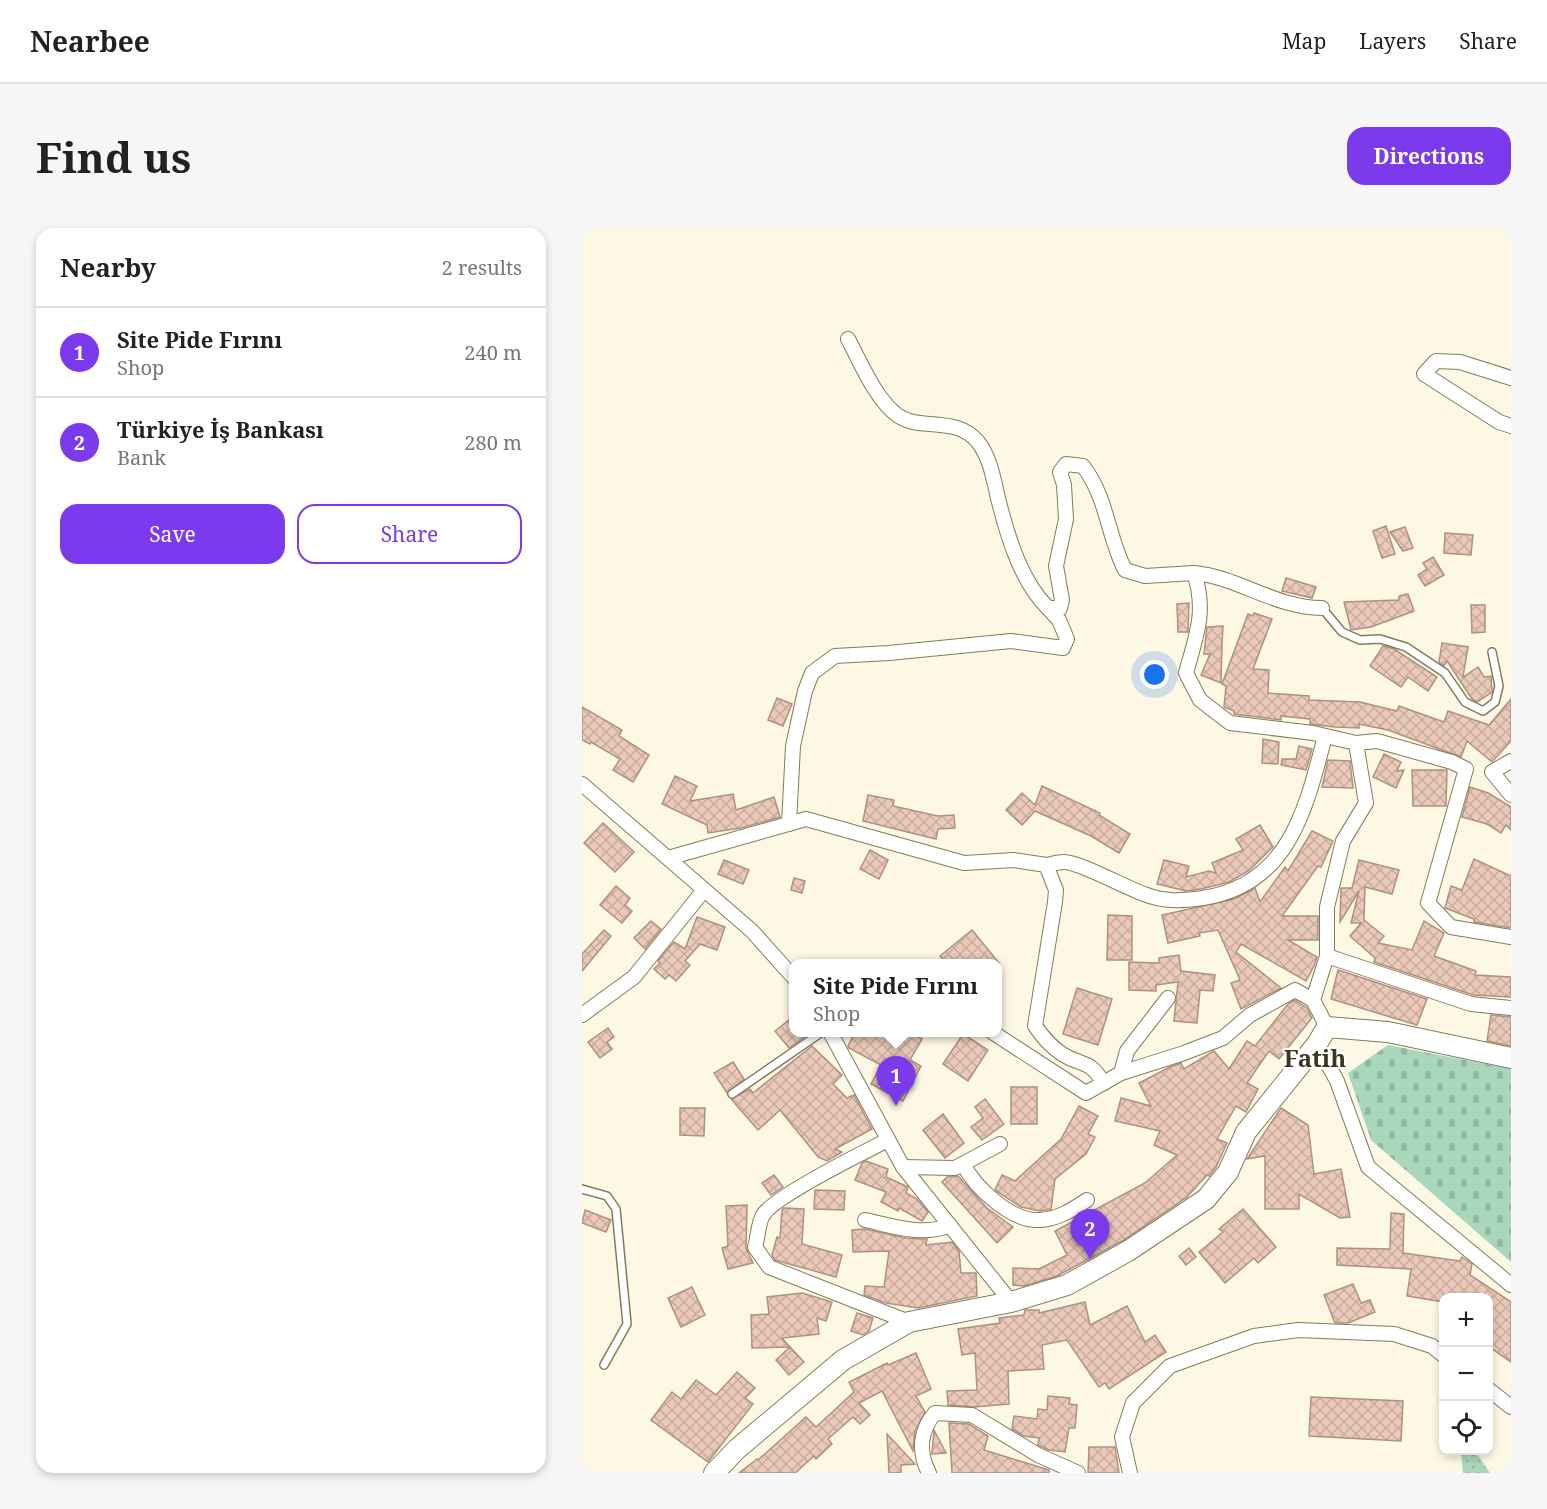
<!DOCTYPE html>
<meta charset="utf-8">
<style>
body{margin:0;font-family:"Noto Serif",serif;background:#f6f6f6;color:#222}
.controls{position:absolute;right:18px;bottom:18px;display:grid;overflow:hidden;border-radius:12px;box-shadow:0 3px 9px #0003}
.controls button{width:54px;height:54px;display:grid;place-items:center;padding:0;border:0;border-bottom:2px solid #e0e0e0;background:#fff;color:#222;font:30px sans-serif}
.you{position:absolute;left:573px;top:447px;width:21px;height:21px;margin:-15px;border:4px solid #fff;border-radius:50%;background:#1a73e8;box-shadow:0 0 0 9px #1a73e833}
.badge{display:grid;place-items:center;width:39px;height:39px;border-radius:50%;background:#7c3aed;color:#fff;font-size:20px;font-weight:700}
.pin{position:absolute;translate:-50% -50px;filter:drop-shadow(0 2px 3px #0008)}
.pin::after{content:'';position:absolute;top:32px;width:21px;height:18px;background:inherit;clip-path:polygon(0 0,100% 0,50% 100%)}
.popup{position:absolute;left:207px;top:731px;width:213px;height:78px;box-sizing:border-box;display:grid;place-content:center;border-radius:12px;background:#fff;filter:drop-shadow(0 2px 4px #0005);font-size:20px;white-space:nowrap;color:#767676}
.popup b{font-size:22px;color:#222}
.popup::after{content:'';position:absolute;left:50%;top:100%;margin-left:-12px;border:12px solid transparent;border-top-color:#fff}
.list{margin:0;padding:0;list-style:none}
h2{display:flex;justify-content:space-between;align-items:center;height:78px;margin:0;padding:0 24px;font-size:26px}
h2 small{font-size:20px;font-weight:400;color:#767676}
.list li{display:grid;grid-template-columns:39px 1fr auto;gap:18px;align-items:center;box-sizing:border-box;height:90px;padding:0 24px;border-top:2px solid #e0e0e0}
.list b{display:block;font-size:22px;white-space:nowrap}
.list p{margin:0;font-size:20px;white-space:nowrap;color:#767676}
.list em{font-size:20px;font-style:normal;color:#767676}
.actions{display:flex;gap:12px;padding:18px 24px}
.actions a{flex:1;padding:14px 0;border:2px solid #7c3aed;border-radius:18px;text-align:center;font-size:21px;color:#7c3aed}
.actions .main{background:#7c3aed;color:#fff}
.icon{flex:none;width:33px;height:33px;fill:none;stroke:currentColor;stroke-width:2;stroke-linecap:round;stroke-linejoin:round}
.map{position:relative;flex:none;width:929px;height:1245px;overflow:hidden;border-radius:18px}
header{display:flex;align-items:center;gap:36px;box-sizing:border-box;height:84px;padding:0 30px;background:#fff;border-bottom:2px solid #e0e0e0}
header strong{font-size:28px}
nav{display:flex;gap:33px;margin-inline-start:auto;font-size:21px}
.intro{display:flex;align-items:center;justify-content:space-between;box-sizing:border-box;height:144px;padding:0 36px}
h1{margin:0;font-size:42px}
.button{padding:15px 27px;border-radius:18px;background:#7c3aed;color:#fff;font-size:21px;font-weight:700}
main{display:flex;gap:36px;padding:0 36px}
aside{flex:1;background:#fff;border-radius:18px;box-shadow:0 3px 9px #0003}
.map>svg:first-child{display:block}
</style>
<header>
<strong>Nearbee</strong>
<nav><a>Map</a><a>Layers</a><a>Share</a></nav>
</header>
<div class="intro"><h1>Find us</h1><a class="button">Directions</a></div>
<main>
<aside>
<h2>Nearby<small>2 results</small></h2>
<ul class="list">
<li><span class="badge">1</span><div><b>Site Pide Fırını</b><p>Shop</p></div><em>240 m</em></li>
<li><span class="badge">2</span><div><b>Türkiye İş Bankası</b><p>Bank</p></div><em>280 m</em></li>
</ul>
<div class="actions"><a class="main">Save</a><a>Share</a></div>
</aside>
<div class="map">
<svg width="929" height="1245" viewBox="0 0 929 1245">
<defs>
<pattern id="cemetery-stones" width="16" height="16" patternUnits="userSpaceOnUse" patternTransform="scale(1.5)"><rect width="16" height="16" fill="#a9d7bb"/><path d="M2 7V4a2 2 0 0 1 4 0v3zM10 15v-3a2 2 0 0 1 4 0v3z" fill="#91b8a0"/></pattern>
<pattern id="park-dots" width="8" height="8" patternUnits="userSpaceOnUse" patternTransform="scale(1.5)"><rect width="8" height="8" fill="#a9d7bb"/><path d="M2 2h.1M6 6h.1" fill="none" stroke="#91b8a0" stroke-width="1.8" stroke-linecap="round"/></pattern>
<pattern id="building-cross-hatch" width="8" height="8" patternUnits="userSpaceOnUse" patternTransform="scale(1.5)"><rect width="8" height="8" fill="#eac9b9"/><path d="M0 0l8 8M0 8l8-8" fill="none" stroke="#c8ac9e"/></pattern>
</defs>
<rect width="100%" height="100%" fill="#fdf8e4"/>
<!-- cemetery -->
<path fill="url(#cemetery-stones)" d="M806,817L929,841V1034L789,912L766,845Z"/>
<!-- park -->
<path fill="url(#park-dots)" d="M879,1223H893L908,1245H881Z"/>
<!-- building -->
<g fill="url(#building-cross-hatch)" stroke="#af9081" stroke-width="1.5">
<path d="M804,298L813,326L800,330L791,303Z"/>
<path d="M823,299L831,320L821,323L808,304Z"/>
<path d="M863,305L891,307L889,327L862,325Z"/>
<path d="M851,329L862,347L843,358L836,347L845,341L841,335Z"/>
<path d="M704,350L734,359L730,370L700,363Z"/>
<path d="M826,366L832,383L789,399L769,402L762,374L817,372V368Z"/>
<path d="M607,375L606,404H596L595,376Z"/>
<path d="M889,377H903V404L890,405Z"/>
<path d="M672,385L690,391L671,441L687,442L686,465L727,468V472L778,474L815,483L817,478L862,494L866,483L907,497L929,471V513L910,534L885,513L879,529L806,502L777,496V500L753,499L728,496V491L699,488V492L652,486V483L642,479L644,458L640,456L666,386L671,388Z"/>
<path d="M641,398L640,417L639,455L619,447L628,426H622L625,399Z"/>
<path d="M860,415L886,419L881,449L896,439L902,449L909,448L910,464L895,474L890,471L865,433L862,438L857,434Z"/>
<path d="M801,418L812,421L855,449L846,463L826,449L819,459L788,438Z"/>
<path d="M195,470L210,476L201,498L186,492Z"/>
<path d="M0,479L40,502L37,508L67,527L51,554L31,542L38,531L9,514L8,516L0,512Z"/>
<path d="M681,511L697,514L696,536L680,535Z"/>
<path d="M717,518L730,521L724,542L699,537L700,531H714Z"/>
<path d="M802,526L819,534L815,543L822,542L814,560L791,549Z"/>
<path d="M746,532L768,533L771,560L740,559Z"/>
<path d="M830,542H865L864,578H831Z"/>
<path d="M93,548L115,558L108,573L151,566L154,582L192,569L198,589L159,600L126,605L125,597L80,576Z"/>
<path d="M460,558L518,585L517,587L548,606L537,625L509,608L453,583L440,597L424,582L440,565L453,577Z"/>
<path d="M888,559L906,565L929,579V602L924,597L919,605L905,596L880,589Z"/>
<path d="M286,567L312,572L311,578L356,588L372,587L373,600L356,601L354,611L281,593Z"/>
<path d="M21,595L52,624L33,644L2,615Z"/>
<path d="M678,597L691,619L668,642L647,654L619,661L604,663L575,656L582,632L607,638L604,649L627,643L634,645L630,635L661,622L654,611Z"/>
<path d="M730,603L751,613L739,639L736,638L700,688H736V712H706L735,729L732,738L724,753L659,716L654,724L699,760L659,781L649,755L658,752L636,702L617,705L618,708L586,715L580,687L652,671L673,660L678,674L703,639L706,643Z"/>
<path d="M288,622L306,632L297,651L278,641Z"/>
<path d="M892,631L929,648V700L892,694V691L863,680L869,658L880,662Z"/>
<path d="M142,632L167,642L161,656L136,646Z"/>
<path d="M777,632L817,642L810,666L783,659L782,692L802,708L796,715L830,722L842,693L862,705L852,728L894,743L893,747L929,749V769L891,767L792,734L793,730L768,708L779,695H769L777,663L758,694L759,660H770Z"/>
<path d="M212,650L223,653L220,665L209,662Z"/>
<path d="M34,658L48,670L43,677L50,683L40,695L18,677Z"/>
<path d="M526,687L550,688V732H525Z"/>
<path d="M115,689L143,699L135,722L118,716L103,733L108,737L94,753L87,747L83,751L72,741L78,735L76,733L92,714L103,721Z"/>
<path d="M69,693L79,701L63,721L52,710Z"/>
<path d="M22,702L29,708L0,743V726Z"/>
<path d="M390,702L417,735H365L358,728Z"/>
<path d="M597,727L599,743L633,747L631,763L618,762L615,795L592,793L596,754L574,757V763L547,762V734L577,735V730Z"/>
<path d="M756,742L845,771L835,797L749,771Z"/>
<path d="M495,760L530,771L516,817L481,806Z"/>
<path d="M713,772L725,780L730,790L697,831L687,823L665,855L676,861L664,884L654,878L635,911L645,915L634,939L627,948L625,947L605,969L540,1013L475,1048L442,1058L431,1057V1040L457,1041L485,1027L473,1003L563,955L595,927L572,917L578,903L533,893L539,870L569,878L557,855L588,839L599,835L602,841L632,823L647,841L665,813L673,818L706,776Z"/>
<path d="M909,787L929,789V818L905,813Z"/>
<path d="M207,792L212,797V804H218L222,809L207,820L193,803Z"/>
<path d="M26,800L32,809L25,814L30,821L18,830L6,814Z"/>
<path d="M273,804H328L340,811L328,832L339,838L321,873L289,856L299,837L267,820L266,818Z"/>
<path d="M381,806L406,822L386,853L361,836Z"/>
<path d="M230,818L260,847L251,856L265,870L272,867L290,901L253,921L260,924L245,933L236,929L198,882L176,902L149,871L168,861L171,865Z"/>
<path d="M151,834L162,851L145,865L132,845Z"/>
<rect x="429" y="859" width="26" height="37"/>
<path d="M403,871L422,896L400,912L389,899L401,890L393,879Z"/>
<path d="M497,878L516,888L506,906L513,909L504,926L473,951L469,981L458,983L439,979L413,962L420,947L433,953L479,911Z"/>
<path d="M98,880H123L122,908L98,907Z"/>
<path d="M699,880L726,897L732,946L759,941L768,989L758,990L717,966V981H683V928L665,931Z"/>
<path d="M361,886L382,915L363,930L341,902Z"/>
<path d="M284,933L306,941L304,949L326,959L324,965L335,971L346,984L340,993L317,980L316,983L299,974L304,964L273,952L280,935Z"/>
<path d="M192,947L201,959L189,967L180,955Z"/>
<path d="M376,948L405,980L431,999L415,1015L360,954L365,949Z"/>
<path d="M233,962L263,963L262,982L232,981Z"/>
<path d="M165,977L164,1020L171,1035L146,1041L140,1020L146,1018L144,978Z"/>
<path d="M202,980L222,981L220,1016L260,1027L254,1049L193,1032L190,1027L195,1009L198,1010L200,982Z"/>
<path d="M661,981L694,1019L676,1035L672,1030L643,1055L617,1024L641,1004L637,1001Z"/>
<path d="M3,982L29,992L24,1004L0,995Z"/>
<path d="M809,985L822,986L821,1025L878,1033L880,1029L890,1036L888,1047L929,1074V1134L906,1118V1070H861V1074L825,1068L829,1041L755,1037V1020L808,1021Z"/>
<path d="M283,1001L324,1010L345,1011L344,1017L370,1014L377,1023L379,1045H394L395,1068L336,1080L304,1075L282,1067L283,1058L302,1059L307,1023L271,1024L270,1002Z"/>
<path d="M607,1020L614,1029L604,1037L597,1028Z"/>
<path d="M771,1056L779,1075L788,1072L793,1084L766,1095H753L742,1067Z"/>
<path d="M110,1059L123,1087L99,1099L86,1070Z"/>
<path d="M220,1065L250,1074L244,1093L235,1090L237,1106L200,1110L208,1119L170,1120L169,1087L187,1086L185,1069Z"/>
<path d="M503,1074L508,1097L545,1078L563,1114L573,1107L584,1124L527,1161L523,1155L517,1159L485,1112L460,1117L462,1141L426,1143L427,1176L392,1179L366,1177L365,1163L395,1162L393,1125L380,1127L376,1101L418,1095L417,1090L442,1087L443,1082H457V1085Z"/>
<path d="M275,1085L291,1090L287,1103L281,1107L269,1103Z"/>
<path d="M208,1119L222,1134L207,1147L194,1132Z"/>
<path d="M334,1125L349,1161L334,1168L343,1184L333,1203L331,1223L300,1163L277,1175L288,1187L278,1196L271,1189L246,1211L250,1216L234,1231L232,1228L213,1245H157L175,1231L176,1232L224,1189L234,1199L272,1164L267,1154L305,1135L306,1137Z"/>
<path d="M155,1144L173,1160L163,1170L171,1176L126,1234L69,1192L90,1164L99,1171L114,1152L134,1167Z"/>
<path d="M466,1168L488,1170L487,1176L495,1177L493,1200H487L483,1224L467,1222L456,1217L457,1210L442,1208L430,1201L432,1188L455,1191L456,1181L465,1182Z"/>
<path d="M729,1169L821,1173L819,1213L727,1208Z"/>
<path d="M367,1195L387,1196L406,1208L402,1222L467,1242V1245H370Z"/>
<path d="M352,1202L364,1225L350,1226Z"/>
<path d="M305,1206L333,1236L319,1237V1245H307Z"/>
<path d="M507,1219H533L537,1245H506Z"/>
</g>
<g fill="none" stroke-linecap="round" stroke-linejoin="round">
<!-- service casing -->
<g stroke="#847b5e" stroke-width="10">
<g id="service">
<path d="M740,380L760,404L778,412L798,411L824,419L863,445L883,474L901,483L913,474L917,458L910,424"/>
<path d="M150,866L240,804"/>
<path d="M0,961L25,968L34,981L45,1096L22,1137"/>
</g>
</g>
<!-- minor casing -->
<g stroke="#847b5e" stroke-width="16">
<g id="minor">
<path d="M266,111C279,135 293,170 315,187C339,204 374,187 396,214C410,232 412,256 418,278C427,313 440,354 466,380H478L480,372L474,338L484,291L482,257L478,244L484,236L501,238C526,271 525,307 543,342L563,348L612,345"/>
<path d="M929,150L878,134L854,133L842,146L917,194L929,198"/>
<path d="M740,380C694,380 656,349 612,345C625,383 614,408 604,445L618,472L648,495L731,505L774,515L795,513L870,534L884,541L846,675L869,699L929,709"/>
<path d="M929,533L910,544L929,567"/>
<path d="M0,556L170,703L212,750"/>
<path d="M207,596L211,518L223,463L230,445L253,428L307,425L429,413L481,420L485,411L477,392L466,380"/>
<path d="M86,630L224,591L382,635L432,632L464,637L474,662L473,674L453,798C461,809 468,818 480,826C502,840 505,829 522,855"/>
<path d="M464,637C470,636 476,634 482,634C498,634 544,660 562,666C582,674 600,673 621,670C707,657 724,581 743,508"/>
<path d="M745,728L889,776L929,780"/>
<path d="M731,772L745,728V679L761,613L784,575L774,515"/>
<path d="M0,787L52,749L122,662"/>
<path d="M248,804L321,939L429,1074"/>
<path d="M410,804L504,865L539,845L602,825L641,810L668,787L713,762L731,772L745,799"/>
<path d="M735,816L755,853L786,939L929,1057"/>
<path d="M539,845L545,823L586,770"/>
<path d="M306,912C282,924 193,968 181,987C176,995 176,1010 173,1019L187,1039L327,1094"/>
<path d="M381,936C393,959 429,994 458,992C476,991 490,982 505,972"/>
<path d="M321,939L373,940L418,916"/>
<path d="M283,992C311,998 341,1009 368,997"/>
<path d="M906,1161L929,1179"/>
<path d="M347,1245C336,1224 338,1202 353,1185L390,1187L456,1227L496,1245"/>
<path d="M548,1245L540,1209L551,1175L588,1138L672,1108L716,1102L812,1106L850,1118L861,1127"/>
</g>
</g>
<!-- secondary casing -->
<g stroke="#847b5e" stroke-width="22">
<path id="secondary" d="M132,1245L155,1221L261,1132L327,1094L429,1074L485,1057L546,1023L624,971L646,944L664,904L735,816L745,799L806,804L929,830"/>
</g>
<!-- service -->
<use href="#service" stroke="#fff" stroke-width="7"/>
<!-- minor -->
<use href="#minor" stroke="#fff" stroke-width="14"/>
<!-- secondary -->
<use href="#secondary" stroke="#fff" stroke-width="20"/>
</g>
<g text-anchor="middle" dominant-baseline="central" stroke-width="4.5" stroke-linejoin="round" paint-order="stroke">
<!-- district labels -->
<g font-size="24" font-weight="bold" fill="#3e361b" stroke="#fff">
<text x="733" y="829">Fatih</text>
</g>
</g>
</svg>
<div class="controls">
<button>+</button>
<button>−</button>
<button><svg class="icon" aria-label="locate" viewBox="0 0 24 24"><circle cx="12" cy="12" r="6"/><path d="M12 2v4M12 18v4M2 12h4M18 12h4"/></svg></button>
</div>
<div class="you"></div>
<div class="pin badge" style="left:314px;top:878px">1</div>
<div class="popup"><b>Site Pide Fırını</b>Shop</div>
<div class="pin badge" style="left:508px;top:1031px">2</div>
</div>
</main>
